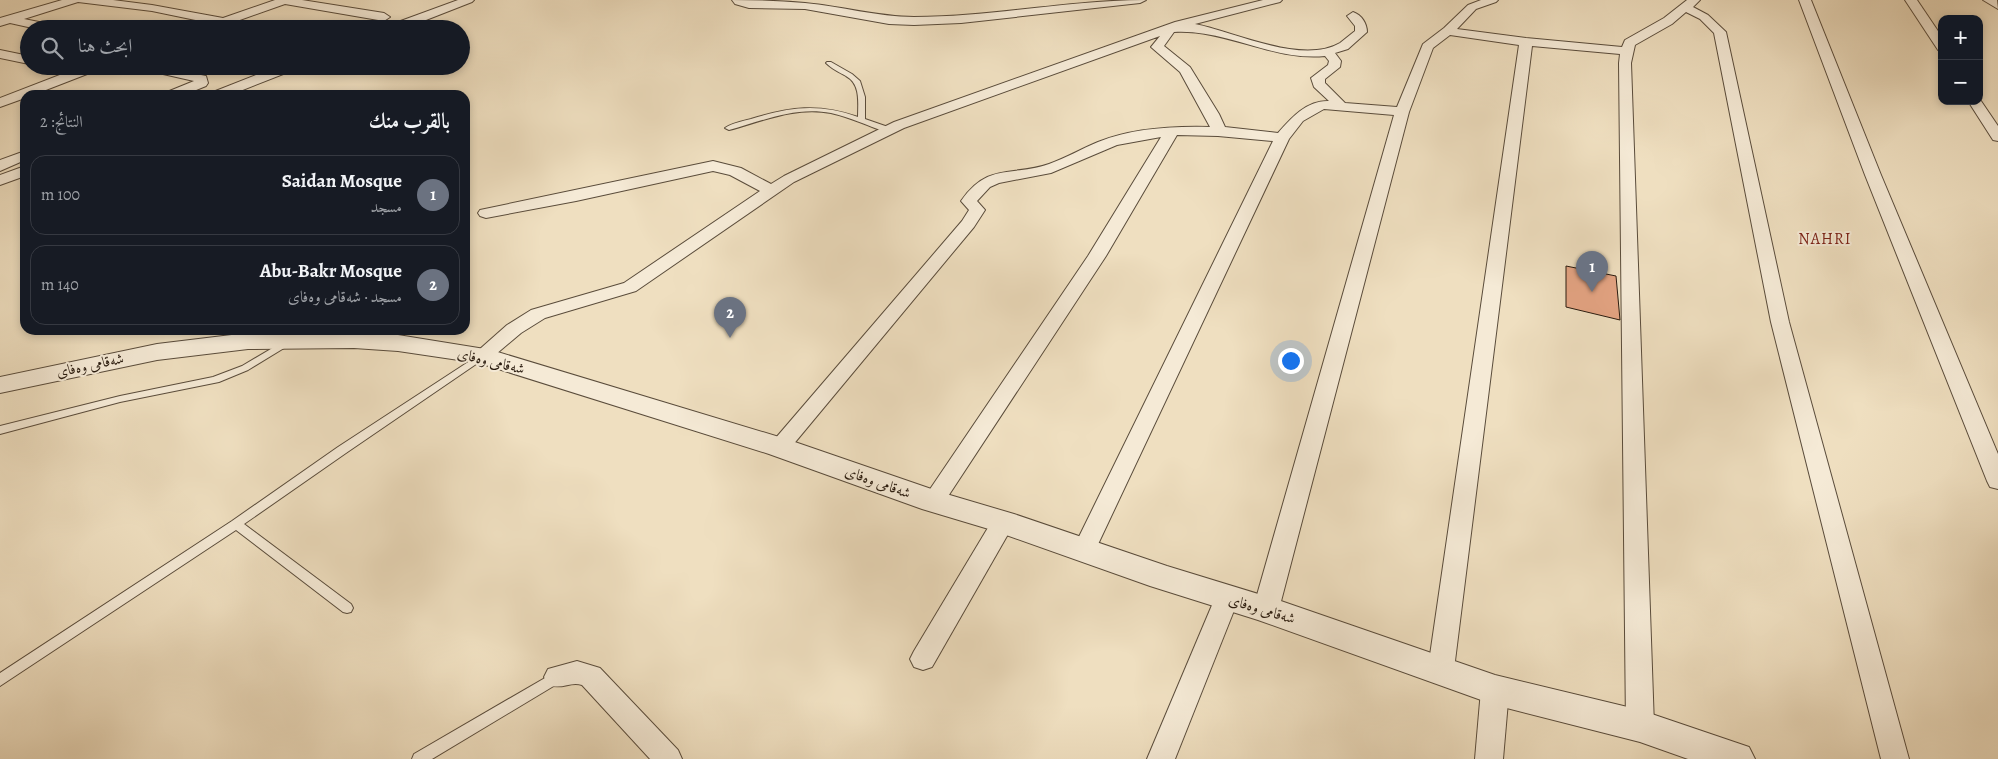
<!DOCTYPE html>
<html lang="ar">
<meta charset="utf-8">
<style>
body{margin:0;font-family:Alegreya,Amiri,serif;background:#20242c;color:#f1f3f6;direction:rtl}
.controls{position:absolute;right:15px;top:15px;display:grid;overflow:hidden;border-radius:10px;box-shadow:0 2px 8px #0003}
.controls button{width:45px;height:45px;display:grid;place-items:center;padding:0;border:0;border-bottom:1px solid #363941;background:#171b24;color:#f1f3f6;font:25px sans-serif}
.you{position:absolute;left:1290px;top:360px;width:18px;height:18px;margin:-12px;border:4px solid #fff;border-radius:50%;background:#1a73e8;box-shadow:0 0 0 8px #1a73e833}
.badge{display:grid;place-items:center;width:32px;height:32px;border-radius:50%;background:#c59692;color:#fff;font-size:16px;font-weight:700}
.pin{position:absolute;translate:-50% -41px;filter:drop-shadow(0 1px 2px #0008)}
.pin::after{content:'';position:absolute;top:26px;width:18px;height:15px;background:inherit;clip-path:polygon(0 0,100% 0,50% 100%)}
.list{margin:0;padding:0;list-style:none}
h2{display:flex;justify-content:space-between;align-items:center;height:65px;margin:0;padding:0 20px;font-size:21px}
h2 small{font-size:16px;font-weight:400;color:#9ea1a6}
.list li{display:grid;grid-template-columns:32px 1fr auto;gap:15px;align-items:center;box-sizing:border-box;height:80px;margin:0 10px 10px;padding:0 10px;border:1px solid #363941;border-radius:15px}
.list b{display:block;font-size:19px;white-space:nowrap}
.list p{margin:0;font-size:16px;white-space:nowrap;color:#9ea1a6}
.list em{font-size:16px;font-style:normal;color:#9ea1a6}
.icon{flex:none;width:28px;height:28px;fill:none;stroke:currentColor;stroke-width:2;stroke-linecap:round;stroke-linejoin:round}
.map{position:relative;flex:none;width:1998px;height:759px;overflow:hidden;direction:ltr}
.search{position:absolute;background:#171b24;box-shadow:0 2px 8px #0003;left:20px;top:20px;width:450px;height:55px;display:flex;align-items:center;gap:12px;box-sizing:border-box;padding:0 18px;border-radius:28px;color:#9ea1a6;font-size:19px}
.panel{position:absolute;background:#171b24;box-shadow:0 2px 8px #0003;left:20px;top:90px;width:450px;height:245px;border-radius:15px;direction:rtl}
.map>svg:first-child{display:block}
</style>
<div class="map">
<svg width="1998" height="759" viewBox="0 0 1998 759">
<rect width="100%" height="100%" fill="#efdfc0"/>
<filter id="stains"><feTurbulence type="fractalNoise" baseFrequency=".004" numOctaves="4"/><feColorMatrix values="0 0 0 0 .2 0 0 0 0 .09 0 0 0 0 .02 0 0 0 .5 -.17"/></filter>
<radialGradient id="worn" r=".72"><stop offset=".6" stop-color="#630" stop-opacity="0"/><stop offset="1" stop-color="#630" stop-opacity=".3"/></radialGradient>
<!-- building -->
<path fill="#e4a483" stroke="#291b0f" d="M1566,266L1616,276L1620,320L1566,307Z"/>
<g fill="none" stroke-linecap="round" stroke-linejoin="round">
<!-- service casing -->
<g stroke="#5a4c3b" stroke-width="2">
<g id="service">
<path d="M827,62H831L852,74L860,81L865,97V119L891,128V132H885C867,125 849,117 831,113C795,106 763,121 729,130L725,128C732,123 743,121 751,119C790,107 818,103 858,117C858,103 861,84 846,76C839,72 832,69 826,63Z"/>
<path d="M286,340L291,343L289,345L248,370L219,382L120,402L0,434V426L120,396L213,377L242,366Z"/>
<path d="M482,353L485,354L487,356L485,358L346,453L244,524L351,604L353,608L351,612L347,613L343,612L236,530L0,686V673L232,521L338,447Z"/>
<path d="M557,671L562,673L564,677L562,681L432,759H412L414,754Z"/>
</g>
</g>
<!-- minor casing -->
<g stroke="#5a4c3b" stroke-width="2">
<g id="minor">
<path d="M62,0H113L152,5L223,18L275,0H302L384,13L390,17L384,21L285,4L237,21L262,26L264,29H239L152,11L78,2L24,19L59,26L61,29H37L10,23L0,26V18Z"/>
<path d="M458,0H474L472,2L403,29H385L387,26Z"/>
<path d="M732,0C756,0 781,1 805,3C841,6 877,17 914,17C992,17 1068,0 1146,0L1140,3L961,23L914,25L889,24L805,9L749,8L735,4Z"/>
<path d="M1263,0H1282L1280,2L1195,24C1235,32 1302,65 1340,43C1345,39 1350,35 1355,31V26L1347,16L1353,12C1362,15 1367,24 1367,32L1348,49L1335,53L1341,61L1340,67L1325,79V83L1345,103L1397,107L1423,44L1444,28L1468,5L1481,0H1498L1496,2L1476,9L1457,29L1526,38L1622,47L1625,40L1664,18L1687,0H1700L1693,7L1708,15L1726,32L1789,322L1909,759H1881L1771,322L1714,33L1700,19L1686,12L1672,24L1635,45L1631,63L1654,726L1650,735L1640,738L1630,735L1626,726L1619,63L1620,54L1532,46L1454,669L1450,677L1441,680L1432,677L1428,669L1519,45L1450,35L1433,48L1409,112L1279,609L1275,616L1266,619L1257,616L1253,609L1394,115L1324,109L1303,121L1289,139L1092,557L1084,560L1076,557L1072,551L1273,141L1218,136L1177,135L1106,256L941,507L933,509L925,507L922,501L1088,256L1161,137L1117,145L1051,173L999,183L990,187L977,201L985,210L974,227L787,452L779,454L771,452L768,447L962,221L969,210L961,201C988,162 1011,177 1049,164C1066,158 1081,149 1098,142C1133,128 1173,126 1210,127L1180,72L1151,47L1160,36L904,128L794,182L636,291L545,318L521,333L489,360L482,362L475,360L472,356L507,325L531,310L624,283L760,191L730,175L713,171L576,201L486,218L480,216L478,213L480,210L713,161L741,168L771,184L784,176L894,122L1175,22ZM1174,32C1226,29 1272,61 1325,56L1329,61L1328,65L1311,78L1314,87L1329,101C1307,100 1291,118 1278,133L1225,127L1219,114L1190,67L1164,46Z"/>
<path d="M1799,0H1811L1881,175L1998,454V489L1990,487L1987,481L1865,175Z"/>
<path d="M1905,0H1917L1942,37V51L1938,50Z"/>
<path d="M1983,0H1997L1998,9Z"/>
<path d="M0,50L29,56V64L0,58Z"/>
<path d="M83,66H101L100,69L33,95H25V98L0,107V98Z"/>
<path d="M140,66H164L201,75L206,76L208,83L206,86L184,95H165L167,92L194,81L141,69Z"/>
<path d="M279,66H297L296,69L230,95H211L213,92Z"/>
<path d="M1979,98L1998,126V141L1993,140L1968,101H1979Z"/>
<path d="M25,151V160L0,171V160Z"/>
<path d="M25,166V176L0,185V175Z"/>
<path d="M352,330H371C364,340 360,347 347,344L344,340Z"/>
<path d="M1003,514L1011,516L1015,522L932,667L923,670L914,667L910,659L914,651L995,516Z"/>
<path d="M1227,588L1236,591L1239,598L1175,759H1147L1215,598L1218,591Z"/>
<path d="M577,661L600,668L678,750L682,759H650L582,685C570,681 563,690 548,685L544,677L548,669Z"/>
<path d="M1495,678L1505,682L1509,690L1503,759H1475L1481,690L1485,682Z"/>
</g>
</g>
<!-- tertiary casing -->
<g stroke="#5a4c3b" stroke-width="2">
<path id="tertiary" d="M354,332L398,335L491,350L789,440L943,493L1014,514L1167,566L1278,600L1495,675L1640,710L1749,747L1755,759H1688L1640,742L1495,705L1258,620L1150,586L992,530L922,509L769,454L479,363L398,351L354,348L248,349L157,360L0,393V377L157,344L248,333Z"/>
</g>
<!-- service -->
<use href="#service" fill="#f5ead6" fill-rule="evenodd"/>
<!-- minor -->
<use href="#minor" fill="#f5ead6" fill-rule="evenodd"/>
<!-- tertiary -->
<use href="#tertiary" fill="#f5ead6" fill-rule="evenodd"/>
</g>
<g text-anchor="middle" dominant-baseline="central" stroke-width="4" stroke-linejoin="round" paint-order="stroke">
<!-- street labels -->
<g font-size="15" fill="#291b0f" stroke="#f5ead6">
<text transform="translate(491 361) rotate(14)">شەقامی وەفای</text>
<text transform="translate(90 365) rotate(-12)">شەقامی وەفای</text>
<text transform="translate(878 482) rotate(20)">شەقامی وەفای</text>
<text transform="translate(1262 609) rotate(17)">شەقامی وەفای</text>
</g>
<!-- neighbourhood labels -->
<g font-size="16" letter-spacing="1" fill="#7a1f14" stroke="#f5ead6">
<text x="1825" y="239">NAHRI</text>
</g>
</g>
<rect width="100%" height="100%" filter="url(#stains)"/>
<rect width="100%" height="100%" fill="url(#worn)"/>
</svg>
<div class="controls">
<button>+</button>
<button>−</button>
</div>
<div class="you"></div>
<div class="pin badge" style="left:1592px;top:292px;background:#6b7280">1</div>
<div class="pin badge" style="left:730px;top:338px;background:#6b7280">2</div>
<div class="search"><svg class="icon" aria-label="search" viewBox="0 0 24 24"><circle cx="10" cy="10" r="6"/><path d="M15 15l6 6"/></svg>ابحث هنا</div>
<section class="panel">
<h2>بالقرب منك<small>النتائج: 2</small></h2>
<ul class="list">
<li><span class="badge" style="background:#6b7280">1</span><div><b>Saidan Mosque</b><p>مسجد</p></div><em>100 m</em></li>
<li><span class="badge" style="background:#6b7280">2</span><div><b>Abu-Bakr Mosque</b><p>مسجد · شەقامی وەفای</p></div><em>140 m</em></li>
</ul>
</section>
</div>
